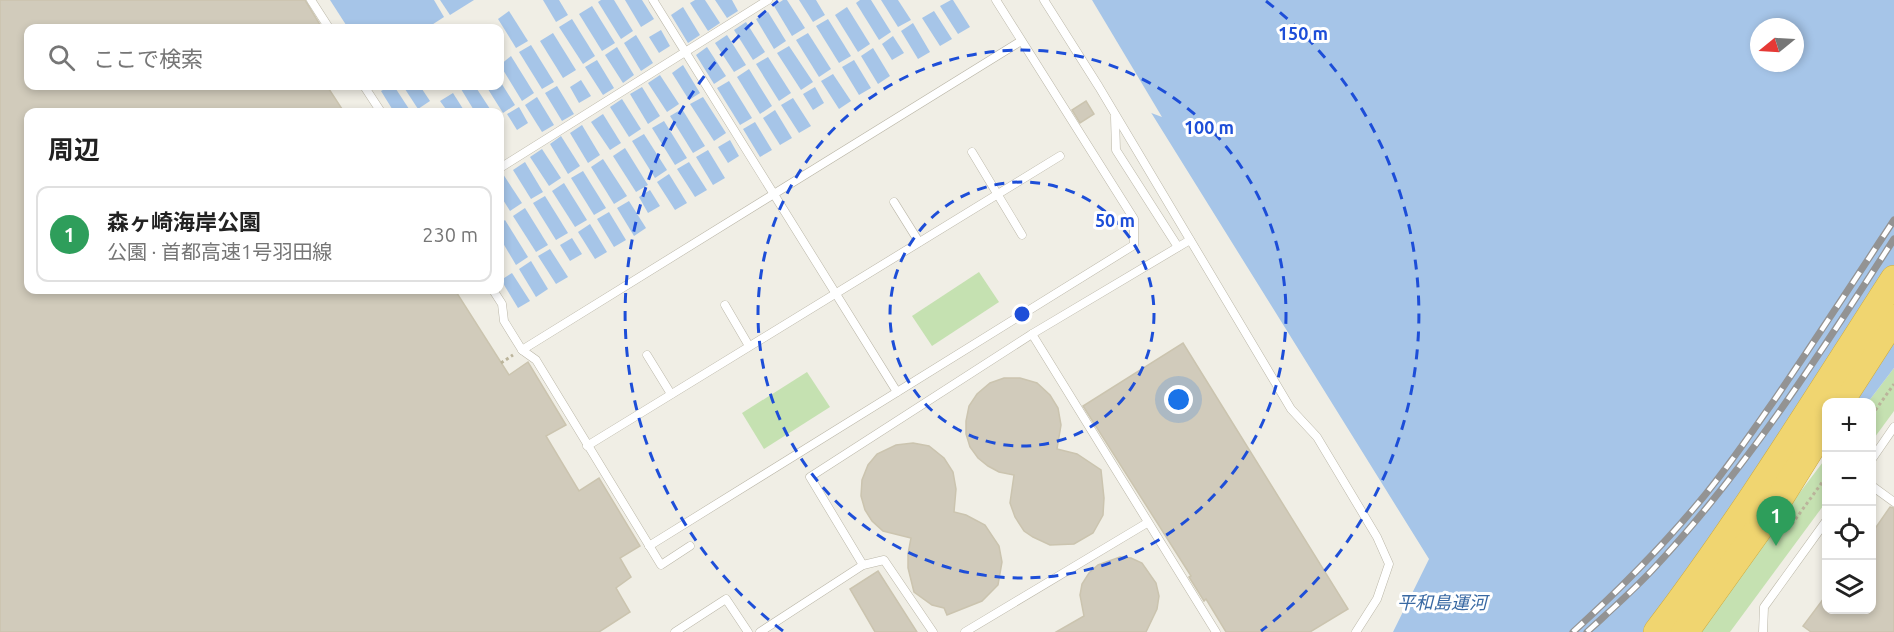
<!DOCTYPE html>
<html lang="ja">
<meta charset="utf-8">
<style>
body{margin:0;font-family:Ubuntu,"Noto Sans JP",sans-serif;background:#f6f6f6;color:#222}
.controls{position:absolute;right:18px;bottom:18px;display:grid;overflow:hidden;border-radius:12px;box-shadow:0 3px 9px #0003}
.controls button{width:54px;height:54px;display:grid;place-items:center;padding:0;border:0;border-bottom:2px solid #e0e0e0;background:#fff;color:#222;font:30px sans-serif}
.compass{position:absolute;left:1750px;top:18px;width:54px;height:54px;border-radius:50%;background:#fff;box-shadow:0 3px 9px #0003;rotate:252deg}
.you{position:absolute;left:1179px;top:400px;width:21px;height:21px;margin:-15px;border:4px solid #fff;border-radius:50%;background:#1a73e8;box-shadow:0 0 0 9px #1a73e833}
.badge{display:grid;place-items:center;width:39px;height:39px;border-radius:50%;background:#e55b27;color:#fff;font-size:20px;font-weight:700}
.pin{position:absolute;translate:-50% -50px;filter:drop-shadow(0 2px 3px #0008)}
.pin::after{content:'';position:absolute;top:32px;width:21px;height:18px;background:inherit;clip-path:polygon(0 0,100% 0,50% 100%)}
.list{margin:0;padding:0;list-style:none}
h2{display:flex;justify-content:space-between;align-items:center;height:78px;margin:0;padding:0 24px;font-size:26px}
h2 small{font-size:20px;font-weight:400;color:#767676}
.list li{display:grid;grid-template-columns:39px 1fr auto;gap:18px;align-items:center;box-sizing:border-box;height:96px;margin:0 12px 12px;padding:0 12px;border:2px solid #e0e0e0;border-radius:12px}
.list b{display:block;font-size:22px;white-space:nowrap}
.list p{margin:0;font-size:20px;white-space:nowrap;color:#767676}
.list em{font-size:20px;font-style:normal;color:#767676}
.icon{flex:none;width:33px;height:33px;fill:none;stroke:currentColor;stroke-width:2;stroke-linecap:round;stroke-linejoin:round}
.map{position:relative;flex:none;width:1894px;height:632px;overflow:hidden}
.search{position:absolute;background:#fff;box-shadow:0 3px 9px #0003;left:24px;top:24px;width:480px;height:66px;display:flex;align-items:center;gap:15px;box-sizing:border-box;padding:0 21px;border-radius:12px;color:#767676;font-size:22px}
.panel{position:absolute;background:#fff;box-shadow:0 3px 9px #0003;left:24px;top:108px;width:480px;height:186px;border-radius:12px}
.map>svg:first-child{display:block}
</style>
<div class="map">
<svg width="1894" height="632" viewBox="0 0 1894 632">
<rect width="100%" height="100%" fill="#f0eee5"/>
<!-- green -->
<g fill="#c5e1b1">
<path d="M979,272L999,302L932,346L912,316Z"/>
<path d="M1894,368V411L1872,441V402H1868Z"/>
<path d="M807,372L830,407L764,449L742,413Z"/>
<path d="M1826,458V502L1730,632H1694Z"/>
</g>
<!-- water -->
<g fill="#a6c5e8" fill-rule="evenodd">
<path d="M330,0H434L444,17L427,28H348Z"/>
<path d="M440,0H474L450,15Z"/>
<path d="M543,0H559L568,15L556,22Z"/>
<path d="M601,0H614L633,31L621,39L598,2Z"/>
<path d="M625,0H642L654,19L641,27Z"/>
<path d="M695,0H705L720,23L708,31L690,3Z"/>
<path d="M715,0H732L738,11L727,18Z"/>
<path d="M783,0H787L805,28L792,36L774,6Z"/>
<path d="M799,0H816L825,15L813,22Z"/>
<path d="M860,0H871L891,32L879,40L856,3Z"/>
<path d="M881,0H898L911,20L898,27Z"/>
<path d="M951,0H953L970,27L958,34L940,6Z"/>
<path d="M1081,0H1894V368L1868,402H1826L1694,632H1393L1429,559ZM1759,27H1795V63H1759Z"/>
<path d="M592,6L615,43L602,51L579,14Z"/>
<path d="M683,7L700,35L688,43L671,15Z"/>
<path d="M847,7L870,44L858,52L835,15Z"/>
<path d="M509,11L528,41L516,48L498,19Z"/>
<path d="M934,11L952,39L940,46L922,18Z"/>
<path d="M768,12L786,41L774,49L756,19Z"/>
<path d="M572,19L595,56L583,64L559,27Z"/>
<path d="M828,19L851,56L839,63L816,26Z"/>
<path d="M746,22L765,52L753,60L734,30Z"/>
<path d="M913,23L930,52L918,59L901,31Z"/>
<path d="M661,30L670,46L659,53L649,37Z"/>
<path d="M553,33L576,70L563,78L540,41Z"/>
<path d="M808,33L831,69L819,77L796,40Z"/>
<path d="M636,35L653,63L641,71L624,43Z"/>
<path d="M727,35L746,65L734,72L715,43Z"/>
<path d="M893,36L904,53L892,60L882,44Z"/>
<path d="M531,45L554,82L542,89L519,52Z"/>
<path d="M789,46L813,82L801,90L777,53Z"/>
<path d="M617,47L634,75L623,83L605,55Z"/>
<path d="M707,47L726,76L714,84L696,55Z"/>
<path d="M873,48L890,76L878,84L861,56Z"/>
<path d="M511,56L534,93L522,101L500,65Z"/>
<path d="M768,57L791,93L779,101L756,64Z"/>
<path d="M597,60L614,88L603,95L585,67Z"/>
<path d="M854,60L871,88L859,95L842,67Z"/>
<path d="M683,65L700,93L689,100L672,73Z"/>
<path d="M749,69L772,106L760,114L737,77Z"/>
<path d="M833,74L851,101L839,109L821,81Z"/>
<path d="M660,75L679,104L667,112L648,83Z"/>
<path d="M581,80L591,96L579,103L570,87Z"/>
<path d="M500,81L515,105L503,113L486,86H500Z"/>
<path d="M729,81L752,118L740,125L717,88Z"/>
<path d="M390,86H394L411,112H394L381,91Z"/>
<path d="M403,86H420L430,101L418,109Z"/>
<path d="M466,86H475L492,112H475L461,89Z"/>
<path d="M557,86L574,114L562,121L545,93Z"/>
<path d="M642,87L660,116L648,124L630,94Z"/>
<path d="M815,87L824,103L813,110L803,94Z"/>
<path d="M453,93L465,112H448L440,101Z"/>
<path d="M537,97L554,125L542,132L525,105Z"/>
<path d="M703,97L726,133L714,141L690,104Z"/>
<path d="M793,98L811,126L799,133L781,105Z"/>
<path d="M622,99L641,129L629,137L610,107Z"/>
<path d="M519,107L528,123L517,130L507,114Z"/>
<path d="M682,109L705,146L693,153L670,116Z"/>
<path d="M775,110L792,138L780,145L763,118Z"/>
<path d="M603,114L621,143L610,150L591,122Z"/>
<path d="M664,121L687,158L675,165L652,128Z"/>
<path d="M755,122L772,150L760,157L743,129Z"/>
<path d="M582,125L600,155L588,163L570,133Z"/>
<path d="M644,134L667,170L655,178L632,141Z"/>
<path d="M561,136L580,166L568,174L550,144Z"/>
<path d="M730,140L739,156L728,163L718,147Z"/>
<path d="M625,148L648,185L636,192L613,156Z"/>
<path d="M542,149L561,178L549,186L530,157Z"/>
<path d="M708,150L725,178L713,185L696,157Z"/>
<path d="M603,159L627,196L614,204L591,167Z"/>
<path d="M525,162L543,192L531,199L513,170Z"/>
<path d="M689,162L707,190L695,197L677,169Z"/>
<path d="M583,171L606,208L594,215L571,178Z"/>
<path d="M503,174L522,203L510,211L500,195V176Z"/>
<path d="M669,174L687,203L675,210L657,182Z"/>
<path d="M564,183L587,220L575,227L552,191Z"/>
<path d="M650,190L660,206L648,213L639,197Z"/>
<path d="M545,196L568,233L556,240L533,203Z"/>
<path d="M629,201L646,228L634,236L617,208Z"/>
<path d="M525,208L548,245L536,252L513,216Z"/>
<path d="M609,212L626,240L614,247L597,219Z"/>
<path d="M505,220L528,257L516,265L500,238V224Z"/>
<path d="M590,224L607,252L595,259L578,232Z"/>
<path d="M572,238L582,254L570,261L560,245Z"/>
<path d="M550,249L568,277L556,284L538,256Z"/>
<path d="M531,261L548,289L536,297L519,269Z"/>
<path d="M512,273L530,301L518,308L501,280Z"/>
</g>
<!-- pier -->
<path fill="#f0eee5" d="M1078,0H1092L1162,117L1146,111Z"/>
<!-- building -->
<g fill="#d1cbbb" stroke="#cbc4af" stroke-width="1.5">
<path d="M0,0H305L322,28H28V86H327L344,112H28V290H455L509,375L528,362L566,425L546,436L579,491L599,478L640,546L620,558L631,577L616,588L630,612L599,632H0Z"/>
<path d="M1086,101L1094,114L1080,123L1072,110Z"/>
<path d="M1183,343L1348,609L1310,632H1226L1206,599L1204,601L1189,577L1191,576L1083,406Z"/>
<path d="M1004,378H1020L1037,383L1050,395L1058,408L1061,425L1057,449L1077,454L1101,470L1104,498L1103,515L1093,533L1074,544L1050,545L1033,537L1024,531L1015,517L1010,503L1014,475L999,472L988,466L978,458L970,447L966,434V421L969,406L977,394L990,383Z"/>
<path d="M913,443L929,446L944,458L953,472L956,489L954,512L966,515L985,525L999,546L1002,562L998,585L982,601L947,615L944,608L932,605L914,592L908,568V554L911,538L883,531L872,521L865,510L861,496L862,480L868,465L877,454L896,445Z"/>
<path d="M1890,507L1894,508V632H1811L1803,626L1827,594V609H1872V533Z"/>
<path d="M1120,557L1131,558L1142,563L1156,583L1159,596L1157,609L1146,632H1056L1084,616L1080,595L1082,584L1089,573L1098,565Z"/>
<path d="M878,571L917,632H875L850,589Z"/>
</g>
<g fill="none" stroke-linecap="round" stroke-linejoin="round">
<!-- service casing -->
<g stroke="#bbb7a8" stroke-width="9">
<g id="service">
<path d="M311,0L329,28"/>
<path d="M653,0L897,392"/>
<path d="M1044,0L1099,87L1291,409L1317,437L1377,537L1389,564L1377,599L1356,632"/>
<path d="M364,86L381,112"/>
<path d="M1115,117L1116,150L1178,247"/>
<path d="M972,152L1022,235"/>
<path d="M500,168L768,0"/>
<path d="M894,202L919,242"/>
<path d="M493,290L502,304L504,321L522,350L536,360L661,565L690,546"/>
<path d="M725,305L749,346"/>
<path d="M1032,334L1216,632"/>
<path d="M522,350L1021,41"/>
<path d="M647,355L671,394"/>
<path d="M587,446L1060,156"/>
<path d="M1872,459L1894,427"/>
<path d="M1872,486L1894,502"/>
<path d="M649,546L1134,245V219L996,0"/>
<path d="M863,565L810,477L1032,334L1190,240"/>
<path d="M675,632L726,599L748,632"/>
<path d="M760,632L863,565L884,560L933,632"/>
<path d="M965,632L1147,523"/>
<path d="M1763,632L1764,607L1826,521"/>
</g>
</g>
<!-- motorway casing -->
<g stroke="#cdab42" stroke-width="28">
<g id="motorway">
<path d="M1840,402L1894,318"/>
<path d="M1657,632C1743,519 1817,398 1894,279"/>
<path d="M1685,632L1773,509L1826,424"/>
</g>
</g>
<!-- path -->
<g stroke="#bbb49b" stroke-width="3" stroke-dasharray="3 3" stroke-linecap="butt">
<path d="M501,363L513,355"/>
<path d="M1872,415L1894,384"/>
<path d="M1792,524L1826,477"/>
</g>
<!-- service -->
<use href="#service" stroke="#fff" stroke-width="8"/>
<!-- motorway -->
<use href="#motorway" stroke="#f0d570" stroke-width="27"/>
<!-- rail casing -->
<g stroke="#939393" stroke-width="7">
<g id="rail">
<path d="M1573,632C1618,591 1661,548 1700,501C1726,470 1749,436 1773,402C1814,342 1854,281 1894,220"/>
<path d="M1587,632C1611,610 1635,589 1656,566C1748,467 1821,352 1894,239"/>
</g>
</g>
<!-- rail -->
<use href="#rail" stroke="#fff" stroke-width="4.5" stroke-dasharray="14" stroke-linecap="butt"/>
</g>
<!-- distance rings -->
<g fill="none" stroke="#1d4ed8" stroke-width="3" stroke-dasharray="10 8">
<circle cx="1022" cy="314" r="132"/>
<circle cx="1022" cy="314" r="264"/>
<path d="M783 631A397 397 0 0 1 778 1M1266 1A397 397 0 0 1 1261 631"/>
</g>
<g text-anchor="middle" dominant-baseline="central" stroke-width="6" stroke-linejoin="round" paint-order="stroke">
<!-- water labels -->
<g font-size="18" font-style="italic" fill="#3969a3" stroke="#fff">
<text x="1442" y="602">平和島運河</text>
</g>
</g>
<circle cx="1022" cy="314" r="9" fill="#1d4ed8" stroke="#fff" stroke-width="3"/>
<g font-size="18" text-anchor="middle" font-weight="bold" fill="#1d4ed8" stroke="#fff" stroke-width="6" stroke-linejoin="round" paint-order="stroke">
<text x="1303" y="40">150 m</text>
<text x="1209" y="134">100 m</text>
<text x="1115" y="227">50 m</text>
</g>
</svg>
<div class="controls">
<button>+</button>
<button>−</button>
<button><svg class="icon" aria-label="locate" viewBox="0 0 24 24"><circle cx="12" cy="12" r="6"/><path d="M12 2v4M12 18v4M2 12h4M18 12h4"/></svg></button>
<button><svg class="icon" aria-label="layers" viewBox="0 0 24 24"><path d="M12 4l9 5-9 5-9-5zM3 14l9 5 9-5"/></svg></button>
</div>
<svg class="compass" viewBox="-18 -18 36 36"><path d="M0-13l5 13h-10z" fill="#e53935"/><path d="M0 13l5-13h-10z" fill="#767676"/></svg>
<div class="you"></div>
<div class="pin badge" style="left:1776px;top:546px;background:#2e9e5b">1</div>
<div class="search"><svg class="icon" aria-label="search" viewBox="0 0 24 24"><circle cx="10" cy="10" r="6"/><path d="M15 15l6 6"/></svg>ここで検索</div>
<section class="panel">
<h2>周辺<small></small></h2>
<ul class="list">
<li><span class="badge" style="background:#2e9e5b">1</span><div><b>森ヶ崎海岸公園</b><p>公園 · 首都高速1号羽田線</p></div><em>230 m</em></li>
</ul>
</section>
</div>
